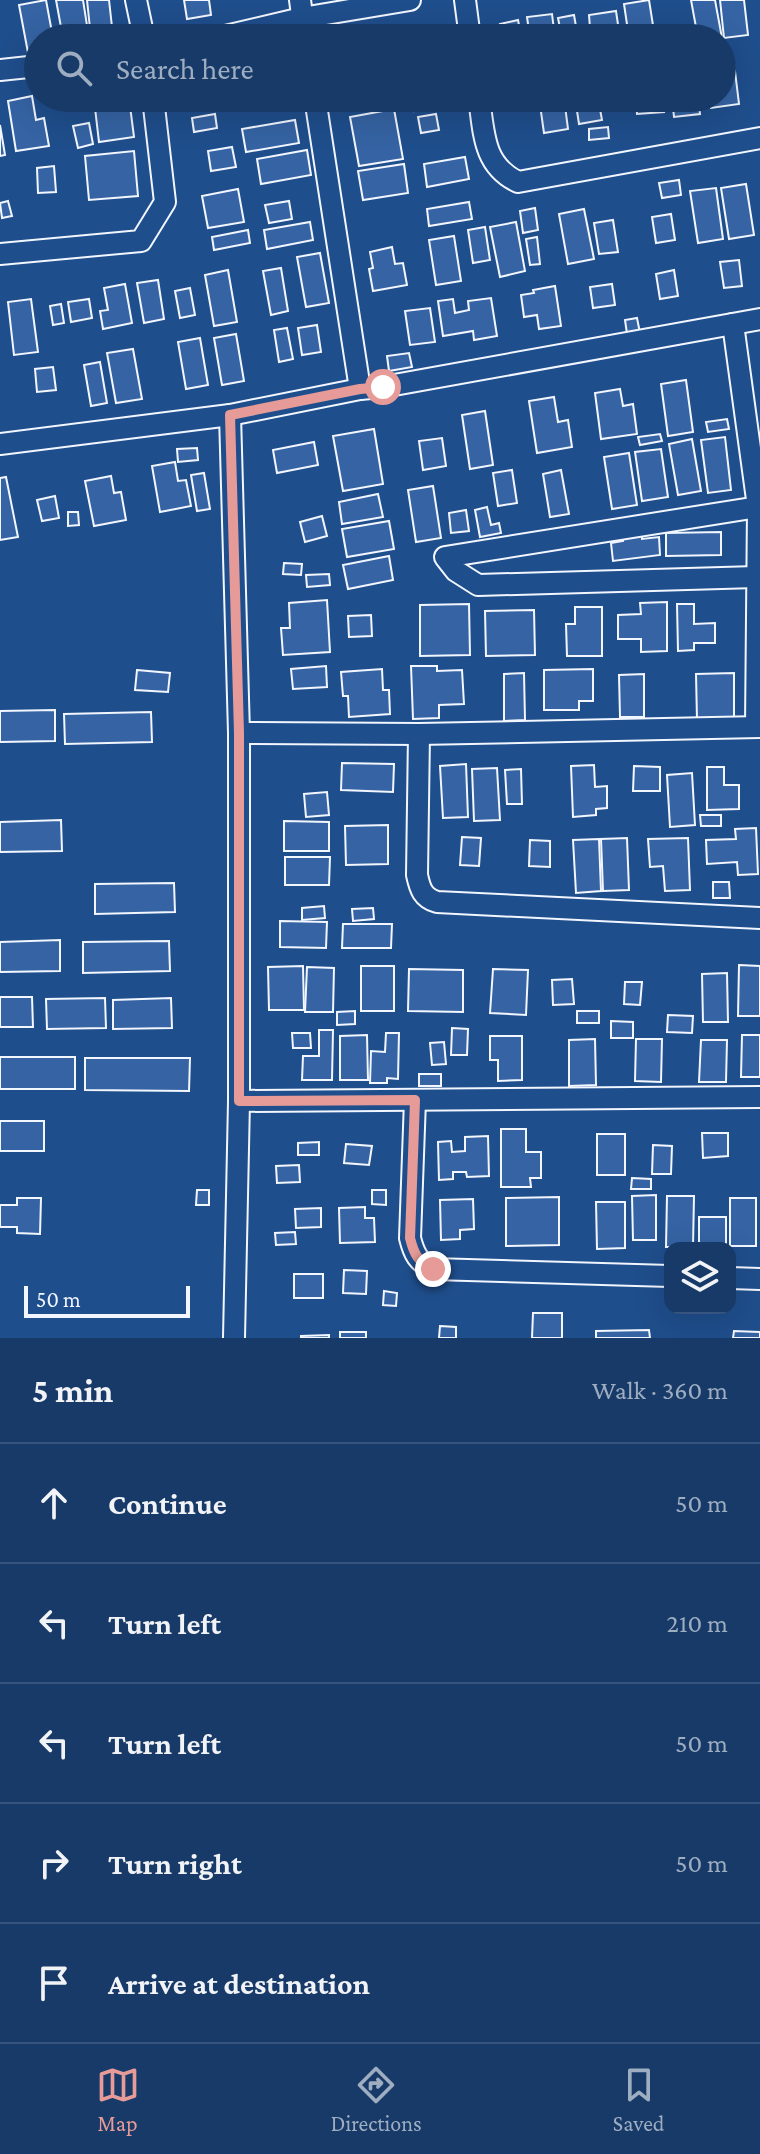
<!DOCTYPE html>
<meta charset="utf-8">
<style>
body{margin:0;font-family:"Crimson Pro",serif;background:#244571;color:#f1f3f6}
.controls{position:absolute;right:24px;bottom:24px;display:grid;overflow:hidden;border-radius:16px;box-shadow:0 8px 32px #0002}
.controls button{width:72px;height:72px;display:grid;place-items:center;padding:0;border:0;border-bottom:2px solid #36547d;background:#173a69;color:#f1f3f6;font:40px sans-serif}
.scale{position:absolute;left:24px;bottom:20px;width:166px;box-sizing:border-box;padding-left:8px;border:4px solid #f2f6ff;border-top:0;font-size:22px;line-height:28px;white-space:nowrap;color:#f2f6ff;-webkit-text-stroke:6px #1f4e8c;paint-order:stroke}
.stop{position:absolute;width:24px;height:24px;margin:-18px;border:6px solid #e69b98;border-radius:50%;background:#fff}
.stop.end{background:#e69b98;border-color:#fff;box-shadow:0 2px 8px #0008}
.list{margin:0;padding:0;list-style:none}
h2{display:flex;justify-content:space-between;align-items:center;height:104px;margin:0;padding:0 32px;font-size:34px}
h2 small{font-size:26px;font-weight:400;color:#9eadc0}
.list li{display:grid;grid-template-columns:52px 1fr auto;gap:24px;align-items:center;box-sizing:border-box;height:120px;padding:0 32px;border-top:2px solid #36547d}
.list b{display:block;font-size:30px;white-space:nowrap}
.list em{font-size:26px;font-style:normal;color:#9eadc0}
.icon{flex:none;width:44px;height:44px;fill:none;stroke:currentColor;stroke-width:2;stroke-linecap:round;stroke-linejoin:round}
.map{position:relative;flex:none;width:760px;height:1338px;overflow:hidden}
.search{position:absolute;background:#173a69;box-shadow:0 8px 32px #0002;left:24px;right:24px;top:24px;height:88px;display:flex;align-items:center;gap:20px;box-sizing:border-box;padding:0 28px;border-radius:44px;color:#9eadc0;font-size:30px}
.sheet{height:704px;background:#173a69}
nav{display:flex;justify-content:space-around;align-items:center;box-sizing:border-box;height:112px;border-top:2px solid #36547d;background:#173a69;font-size:22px;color:#9eadc0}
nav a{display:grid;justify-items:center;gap:4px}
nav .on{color:#e69b98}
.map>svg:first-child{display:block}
</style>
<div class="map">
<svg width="760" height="1338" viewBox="0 0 760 1338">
<rect width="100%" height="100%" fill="#1f4e8c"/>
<!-- building -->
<g fill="#3563a3" stroke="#f2f6ff" stroke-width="2">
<path d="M46,0L53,38H38V56L29,58L19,5Z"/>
<path d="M56,0H83L89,38H63Z"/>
<path d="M87,0H109L113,36L91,38Z"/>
<path d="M184,0H209L211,15L187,19Z"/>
<path d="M649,0L655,38H629L624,4Z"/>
<path d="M691,0H715L722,38H698Z"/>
<path d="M720,0H744L748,35L724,38Z"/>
<path d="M616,11L620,38H585L584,29L590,28L589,15Z"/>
<path d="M552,14L555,38H530L527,17Z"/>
<path d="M574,15L578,38H562L558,18Z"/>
<path d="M518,20L521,35L503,38L500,24Z"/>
<path d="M449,33L450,38H418Z"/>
<path d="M734,63L739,104L711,108L709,98H722V65Z"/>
<path d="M32,96L36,120L44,118L49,146L16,151L8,101Z"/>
<path d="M103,98H129L134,137L99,142L95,108L104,107Z"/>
<path d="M250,98H277L278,105L251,109Z"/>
<path d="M412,98H444L445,106L414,111Z"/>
<path d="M539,98H564L568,129L544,133Z"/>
<path d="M575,98H598L602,120L579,124Z"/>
<path d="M636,98H662L664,112L637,114Z"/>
<path d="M672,98H698L700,114L674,117Z"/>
<path d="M394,109L403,159L359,166L350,117Z"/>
<path d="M215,114L217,128L194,132L192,118Z"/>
<path d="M436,114L439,130L421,133L418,117Z"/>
<path d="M295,120L299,143L246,152L242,129Z"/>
<path d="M89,123L93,144L78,148L73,126Z"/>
<path d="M0,125L5,155L0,156Z"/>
<path d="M608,127L609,138L589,140V129Z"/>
<path d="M232,147L236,167L211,171L208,151Z"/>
<path d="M307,150L311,175L261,184L257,159Z"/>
<path d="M134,151L138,196L89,200L85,156Z"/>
<path d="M465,157L469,179L427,187L424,164Z"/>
<path d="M404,164L408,193L363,200L358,171Z"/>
<path d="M54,166L56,192L38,193L37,168Z"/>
<path d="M679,180L681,195L662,198L659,183Z"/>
<path d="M746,184L754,235L729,239L721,188Z"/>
<path d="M716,188L723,239L698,243L690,191Z"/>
<path d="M238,189L244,222L208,228L202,196Z"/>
<path d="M8,201L12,216L2,218L0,203Z"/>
<path d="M289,201L292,219L269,223L265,205Z"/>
<path d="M469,202L472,219L429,226L427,209Z"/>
<path d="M535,208L538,230L523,233L520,211Z"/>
<path d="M584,209L594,259L568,264L559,214Z"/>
<path d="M671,214L675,240L656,243L652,217Z"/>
<path d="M613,220L618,252L599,254L594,223Z"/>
<path d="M310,222L313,240L267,249L264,230Z"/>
<path d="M516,222L525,271L500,277L490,227Z"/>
<path d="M485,227L490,260L473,263L468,230Z"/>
<path d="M248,230L250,243L214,250L212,237Z"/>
<path d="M454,236L461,281L436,285L429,240Z"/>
<path d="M537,237L540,264L530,265L526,239Z"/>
<path d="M392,247L395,264L403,263L407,285L373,291L369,269L373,268L370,252Z"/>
<path d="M320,253L329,303L306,307L297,257Z"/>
<path d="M739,260L742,286L724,288L720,262Z"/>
<path d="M281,268L288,311L271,315L263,271Z"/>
<path d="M228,270L237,322L214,326L205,275Z"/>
<path d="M674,270L678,296L660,299L656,274Z"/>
<path d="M158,280L164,319L144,323L137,283Z"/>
<path d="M125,284L132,323L103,329L100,311L108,310L104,288Z"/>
<path d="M612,284L615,305L593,308L590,287Z"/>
<path d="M555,286L561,326L539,329L537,315L524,317L521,295L534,293L533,290Z"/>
<path d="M190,288L195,315L180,318L175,291Z"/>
<path d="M491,298L497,336L474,340L473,331L443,336L438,301L453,299L455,313L469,310L468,301Z"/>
<path d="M31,299L38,352L14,355L8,302Z"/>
<path d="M89,299L92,318L71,322L68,302Z"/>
<path d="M61,304L64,323L53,325L50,306Z"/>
<path d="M430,308L435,342L410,345L405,311Z"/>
<path d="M637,318L640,333L627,334L625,320Z"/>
<path d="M317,325L321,352L302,355L298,328Z"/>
<path d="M287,328L293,359L279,362L274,330Z"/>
<path d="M236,334L244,381L222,385L214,338Z"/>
<path d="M200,338L208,385L186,389L178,342Z"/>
<path d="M133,349L142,399L116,403L107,353Z"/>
<path d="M409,353L412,367L389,371L387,356Z"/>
<path d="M100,362L107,403L91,406L84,365Z"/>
<path d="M53,367L56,390L37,392L35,369Z"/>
<path d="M686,380L693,432L668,436L661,384Z"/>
<path d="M620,389L623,406L633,404L637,434L601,439L595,393Z"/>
<path d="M554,397L558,422L568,420L572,447L537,453L529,401Z"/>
<path d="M485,411L493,465L470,469L462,415Z"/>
<path d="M727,419L729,429L708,432L706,422Z"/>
<path d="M374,429L383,484L343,491L333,436Z"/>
<path d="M660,434L662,441L640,445L638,437Z"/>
<path d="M725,437L731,490L708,493L701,440Z"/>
<path d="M442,438L446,466L423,470L419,441Z"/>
<path d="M692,439L701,491L678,495L669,444Z"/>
<path d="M314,442L318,465L277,473L273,450Z"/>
<path d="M197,448L198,460L178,462L177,449Z"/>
<path d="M661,449L668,497L642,501L635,452Z"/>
<path d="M629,453L637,505L612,509L604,457Z"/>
<path d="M175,462L178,481L186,480L191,506L160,512L152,466Z"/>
<path d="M512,470L517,503L498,506L493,473Z"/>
<path d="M561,470L569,514L550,517L543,474Z"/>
<path d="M204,473L210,509L197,511L191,475Z"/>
<path d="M111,476L114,493L121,492L126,520L94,526L85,481Z"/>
<path d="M6,477L18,537L0,540V478Z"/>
<path d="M433,486L441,538L416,542L408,490Z"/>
<path d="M378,494L383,517L342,524L339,502Z"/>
<path d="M55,496L59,518L42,521L37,500Z"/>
<path d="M487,507L491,525L499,523L501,533L480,537L475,510Z"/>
<path d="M466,510L469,531L451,533L449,513Z"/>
<path d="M68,512H78L79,525L68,526Z"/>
<path d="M322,516L327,536L305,542L300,522Z"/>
<path d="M389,521L394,549L347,557L342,529Z"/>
<path d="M721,532V555L666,556V533Z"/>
<path d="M642,534V539L659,537L660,555L613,561L611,543L623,541V536Z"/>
<path d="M389,556L393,580L348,589L343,565Z"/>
<path d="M284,563L302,564L301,575L283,574Z"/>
<path d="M329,574L330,585L307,587L306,575Z"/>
<path d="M327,600L330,652L283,655L281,628H290L289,603Z"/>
<path d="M667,602V651L641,652V639H618V615L641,614L640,603Z"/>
<path d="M469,604L470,655L420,656V605Z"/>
<path d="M677,604H694V624L715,623V643H694V650L678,651Z"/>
<path d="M575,607H602V656H567L566,624H575Z"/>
<path d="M534,610L535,655L486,656L485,611Z"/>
<path d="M371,615L372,636L349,637L348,616Z"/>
<path d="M326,666L327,687L293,689L291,669Z"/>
<path d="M411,666H437V671L462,670L464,704L439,705V718L413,719Z"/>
<path d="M382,669L383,690H389L390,714L349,717L348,696H343L341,672Z"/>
<path d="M593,669V701H579V710H544V670Z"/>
<path d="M137,670L170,673L168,692L135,690Z"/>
<path d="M524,673L525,720L504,721V674Z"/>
<path d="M734,673V720H697L696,674Z"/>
<path d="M644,674V717H620L619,675Z"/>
<path d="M55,710V741L0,742V711Z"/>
<path d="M151,712L152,742L65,744L64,714Z"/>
<path d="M342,763L394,764L393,792L341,790Z"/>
<path d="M466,764L468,817L443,818L440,766Z"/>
<path d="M594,765L595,787L607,786V808L596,809V815L573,817L571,766Z"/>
<path d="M634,766L660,767V791H633Z"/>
<path d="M707,767H724V785H739V809L707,810Z"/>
<path d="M497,768L500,820L474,821L472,769Z"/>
<path d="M521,769L522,804H507L505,770Z"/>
<path d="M692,773L695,825L670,827L667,775Z"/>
<path d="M327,792L329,815L306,817L304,794Z"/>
<path d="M700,815H721V826H701Z"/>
<path d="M61,820L62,851L0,852V822Z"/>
<path d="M284,821L329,822V851H284Z"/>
<path d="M388,825V864L346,865L345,826Z"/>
<path d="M756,828L758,874L738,875L737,862L707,864L706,840L736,839L735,829Z"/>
<path d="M462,837L481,838L479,866L460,865Z"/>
<path d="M627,838L629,890L603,891L601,839Z"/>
<path d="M688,838L690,890L665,891L663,866L650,867L648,839Z"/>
<path d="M599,839L601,891L576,893L573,840Z"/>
<path d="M530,840L550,841V867L529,866Z"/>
<path d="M285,857H330L329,885H285Z"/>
<path d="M713,882H729L730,898H713Z"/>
<path d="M174,883L175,912L95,914V884Z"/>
<path d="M324,906L325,918L302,920V908Z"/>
<path d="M373,908L374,919L353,921L352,909Z"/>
<path d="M280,921L327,922L326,948L280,947Z"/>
<path d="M343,924H392L391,948H342Z"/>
<path d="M60,940V971L0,972V942Z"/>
<path d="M169,941L170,971L83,973V942Z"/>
<path d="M739,965L760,966V1016H738Z"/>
<path d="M303,966L304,1010H269L268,967Z"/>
<rect x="361" y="966" width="33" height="45"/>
<path d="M307,967L334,968L333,1012H305Z"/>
<path d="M409,969L463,970V1012L408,1011Z"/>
<path d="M493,969L528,970L526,1015L490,1013Z"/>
<path d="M727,973L728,1022H703L702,974Z"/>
<path d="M572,979L574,1004L553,1005L552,980Z"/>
<path d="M625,982H642L640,1005L624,1004Z"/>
<path d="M0,997H32L33,1027H0Z"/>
<path d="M105,998L106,1028L47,1029L46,999Z"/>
<path d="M171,998L172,1028L113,1029V1000Z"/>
<path d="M355,1011V1024L337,1025V1012Z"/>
<rect x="577" y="1011" width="22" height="12"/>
<path d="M668,1015L693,1016L692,1033L667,1032Z"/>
<path d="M611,1021L633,1022V1038H611Z"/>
<path d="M452,1028L468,1029L467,1055H451Z"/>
<path d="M319,1030H333L332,1080H302L303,1056H319Z"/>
<path d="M292,1033H310L311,1048H293Z"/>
<path d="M386,1033H399L398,1079L387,1078V1083H370L371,1051L385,1052Z"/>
<path d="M367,1035L368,1080H340V1036Z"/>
<path d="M742,1035H760V1077H741Z"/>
<path d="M490,1036H522V1080L498,1081V1060H490Z"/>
<path d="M595,1039L596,1085L569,1086V1040Z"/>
<path d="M636,1039H662L661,1082L635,1081Z"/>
<path d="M701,1040H727L726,1082H699Z"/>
<path d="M444,1042L446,1064L432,1065L430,1043Z"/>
<rect x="0" y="1057" width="75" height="32"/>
<path d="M85,1058H190L189,1091L85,1090Z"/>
<rect x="419" y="1074" width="22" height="12"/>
<rect x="0" y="1121" width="44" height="30"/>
<path d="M501,1129H526V1152H541V1178H530L531,1187H501Z"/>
<path d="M702,1133H728V1156L703,1158Z"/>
<rect x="597" y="1134" width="28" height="41"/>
<path d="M488,1136L489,1176L467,1177L466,1172H453V1179L439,1180L438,1142L451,1141L452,1152L465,1151V1137Z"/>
<path d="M319,1142V1155H298V1143Z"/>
<path d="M346,1144L372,1146L369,1165L344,1163Z"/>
<path d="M653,1145L672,1146L671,1174H652Z"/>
<path d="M299,1165L300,1182L277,1183L276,1166Z"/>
<path d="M632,1178L651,1179V1189H631Z"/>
<path d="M197,1190H209V1205H196Z"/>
<path d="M372,1190H386V1205L372,1204Z"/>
<path d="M656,1195V1240H633L632,1196Z"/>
<path d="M667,1196H694L693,1247H666Z"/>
<path d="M559,1197V1245L506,1246V1198Z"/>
<path d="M17,1198H41L40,1234L17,1233V1227H0V1205H17Z"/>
<rect x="730" y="1198" width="26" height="48"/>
<path d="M473,1199L474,1229L460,1230V1239L441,1240L440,1200Z"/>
<path d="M596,1202H625V1248L597,1249Z"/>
<path d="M365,1207V1218H374L375,1242L340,1243L339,1208Z"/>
<path d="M321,1208V1227L296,1228L295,1209Z"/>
<path d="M699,1217H726V1248L699,1247Z"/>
<path d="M295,1232L296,1244L276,1245L275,1233Z"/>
<path d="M344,1270L367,1271L366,1294L343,1293Z"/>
<rect x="294" y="1274" width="29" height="24"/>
<path d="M384,1291L397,1293L396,1306L383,1305Z"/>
<path d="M533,1313H562V1338H532Z"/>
<path d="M440,1326L456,1327V1338H439Z"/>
<path d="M649,1330L650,1338H596V1331Z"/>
<path d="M734,1331L760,1332V1338H733Z"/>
<rect x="340" y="1332" width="26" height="6"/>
<path d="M329,1335V1338H301V1336Z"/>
</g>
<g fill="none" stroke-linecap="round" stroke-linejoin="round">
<!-- minor casing -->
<g stroke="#f2f6ff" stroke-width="24">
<g id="minor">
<path d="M136,0L144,38"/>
<path d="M300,0L305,38"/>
<path d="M465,0L470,38"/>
<path d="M217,38L302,18L410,0"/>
<path d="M0,70L38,66"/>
<path d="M315,98L360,389"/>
<path d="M479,98C484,133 483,165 518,182L760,138"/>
<path d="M0,254L141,241L165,202L153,98"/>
<path d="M733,324L758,507L756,727"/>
<path d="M230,415L239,733V1101L234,1338"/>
<path d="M0,444L230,415L360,389L383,387L760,319"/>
<path d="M756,577L478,585L456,571L445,557L758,507"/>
<path d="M239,733L419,734L760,727"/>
<path d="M419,734L417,875C420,889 423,898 437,902L760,918"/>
<path d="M415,1100L410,1238C414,1254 418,1262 433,1269L670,1276"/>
<path d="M239,1101L760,1097"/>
<path d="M730,1278L760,1279"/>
</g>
</g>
<!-- minor -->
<use href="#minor" stroke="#1f4e8c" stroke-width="20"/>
</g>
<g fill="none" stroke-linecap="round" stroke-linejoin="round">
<!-- route -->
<path stroke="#e69b98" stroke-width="10" d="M383,387L360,389L230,415L239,733V1101L415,1100L410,1238C414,1254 418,1262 433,1269"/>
</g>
</svg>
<div class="controls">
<button><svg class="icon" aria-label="layers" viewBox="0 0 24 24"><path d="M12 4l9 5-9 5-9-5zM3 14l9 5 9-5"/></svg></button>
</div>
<div class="scale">50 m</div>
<div class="stop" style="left:383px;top:387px"></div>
<div class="stop end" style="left:433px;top:1269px"></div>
<div class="search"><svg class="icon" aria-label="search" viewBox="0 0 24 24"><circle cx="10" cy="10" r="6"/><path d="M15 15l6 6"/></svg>Search here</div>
</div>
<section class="sheet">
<h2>5 min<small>Walk · 360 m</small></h2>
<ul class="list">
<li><svg class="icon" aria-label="ahead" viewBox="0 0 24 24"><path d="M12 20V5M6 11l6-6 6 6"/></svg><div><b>Continue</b></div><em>50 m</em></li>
<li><svg class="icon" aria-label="left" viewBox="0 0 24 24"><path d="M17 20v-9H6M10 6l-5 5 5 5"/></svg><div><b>Turn left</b></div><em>210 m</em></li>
<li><svg class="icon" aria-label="left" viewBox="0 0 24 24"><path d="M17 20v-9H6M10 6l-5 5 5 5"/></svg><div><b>Turn left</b></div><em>50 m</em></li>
<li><svg class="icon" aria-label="right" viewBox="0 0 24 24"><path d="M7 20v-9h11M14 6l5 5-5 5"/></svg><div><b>Turn right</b></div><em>50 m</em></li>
<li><svg class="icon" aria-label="arrive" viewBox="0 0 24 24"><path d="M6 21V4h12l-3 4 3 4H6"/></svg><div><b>Arrive at destination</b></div></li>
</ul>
</section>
<nav>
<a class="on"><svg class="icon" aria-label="map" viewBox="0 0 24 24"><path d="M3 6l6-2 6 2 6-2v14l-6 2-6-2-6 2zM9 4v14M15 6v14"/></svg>Map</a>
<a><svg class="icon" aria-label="directions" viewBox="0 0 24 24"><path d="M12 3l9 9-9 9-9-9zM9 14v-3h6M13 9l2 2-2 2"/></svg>Directions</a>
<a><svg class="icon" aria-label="saved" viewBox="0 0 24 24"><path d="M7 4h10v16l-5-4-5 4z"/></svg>Saved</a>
</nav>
